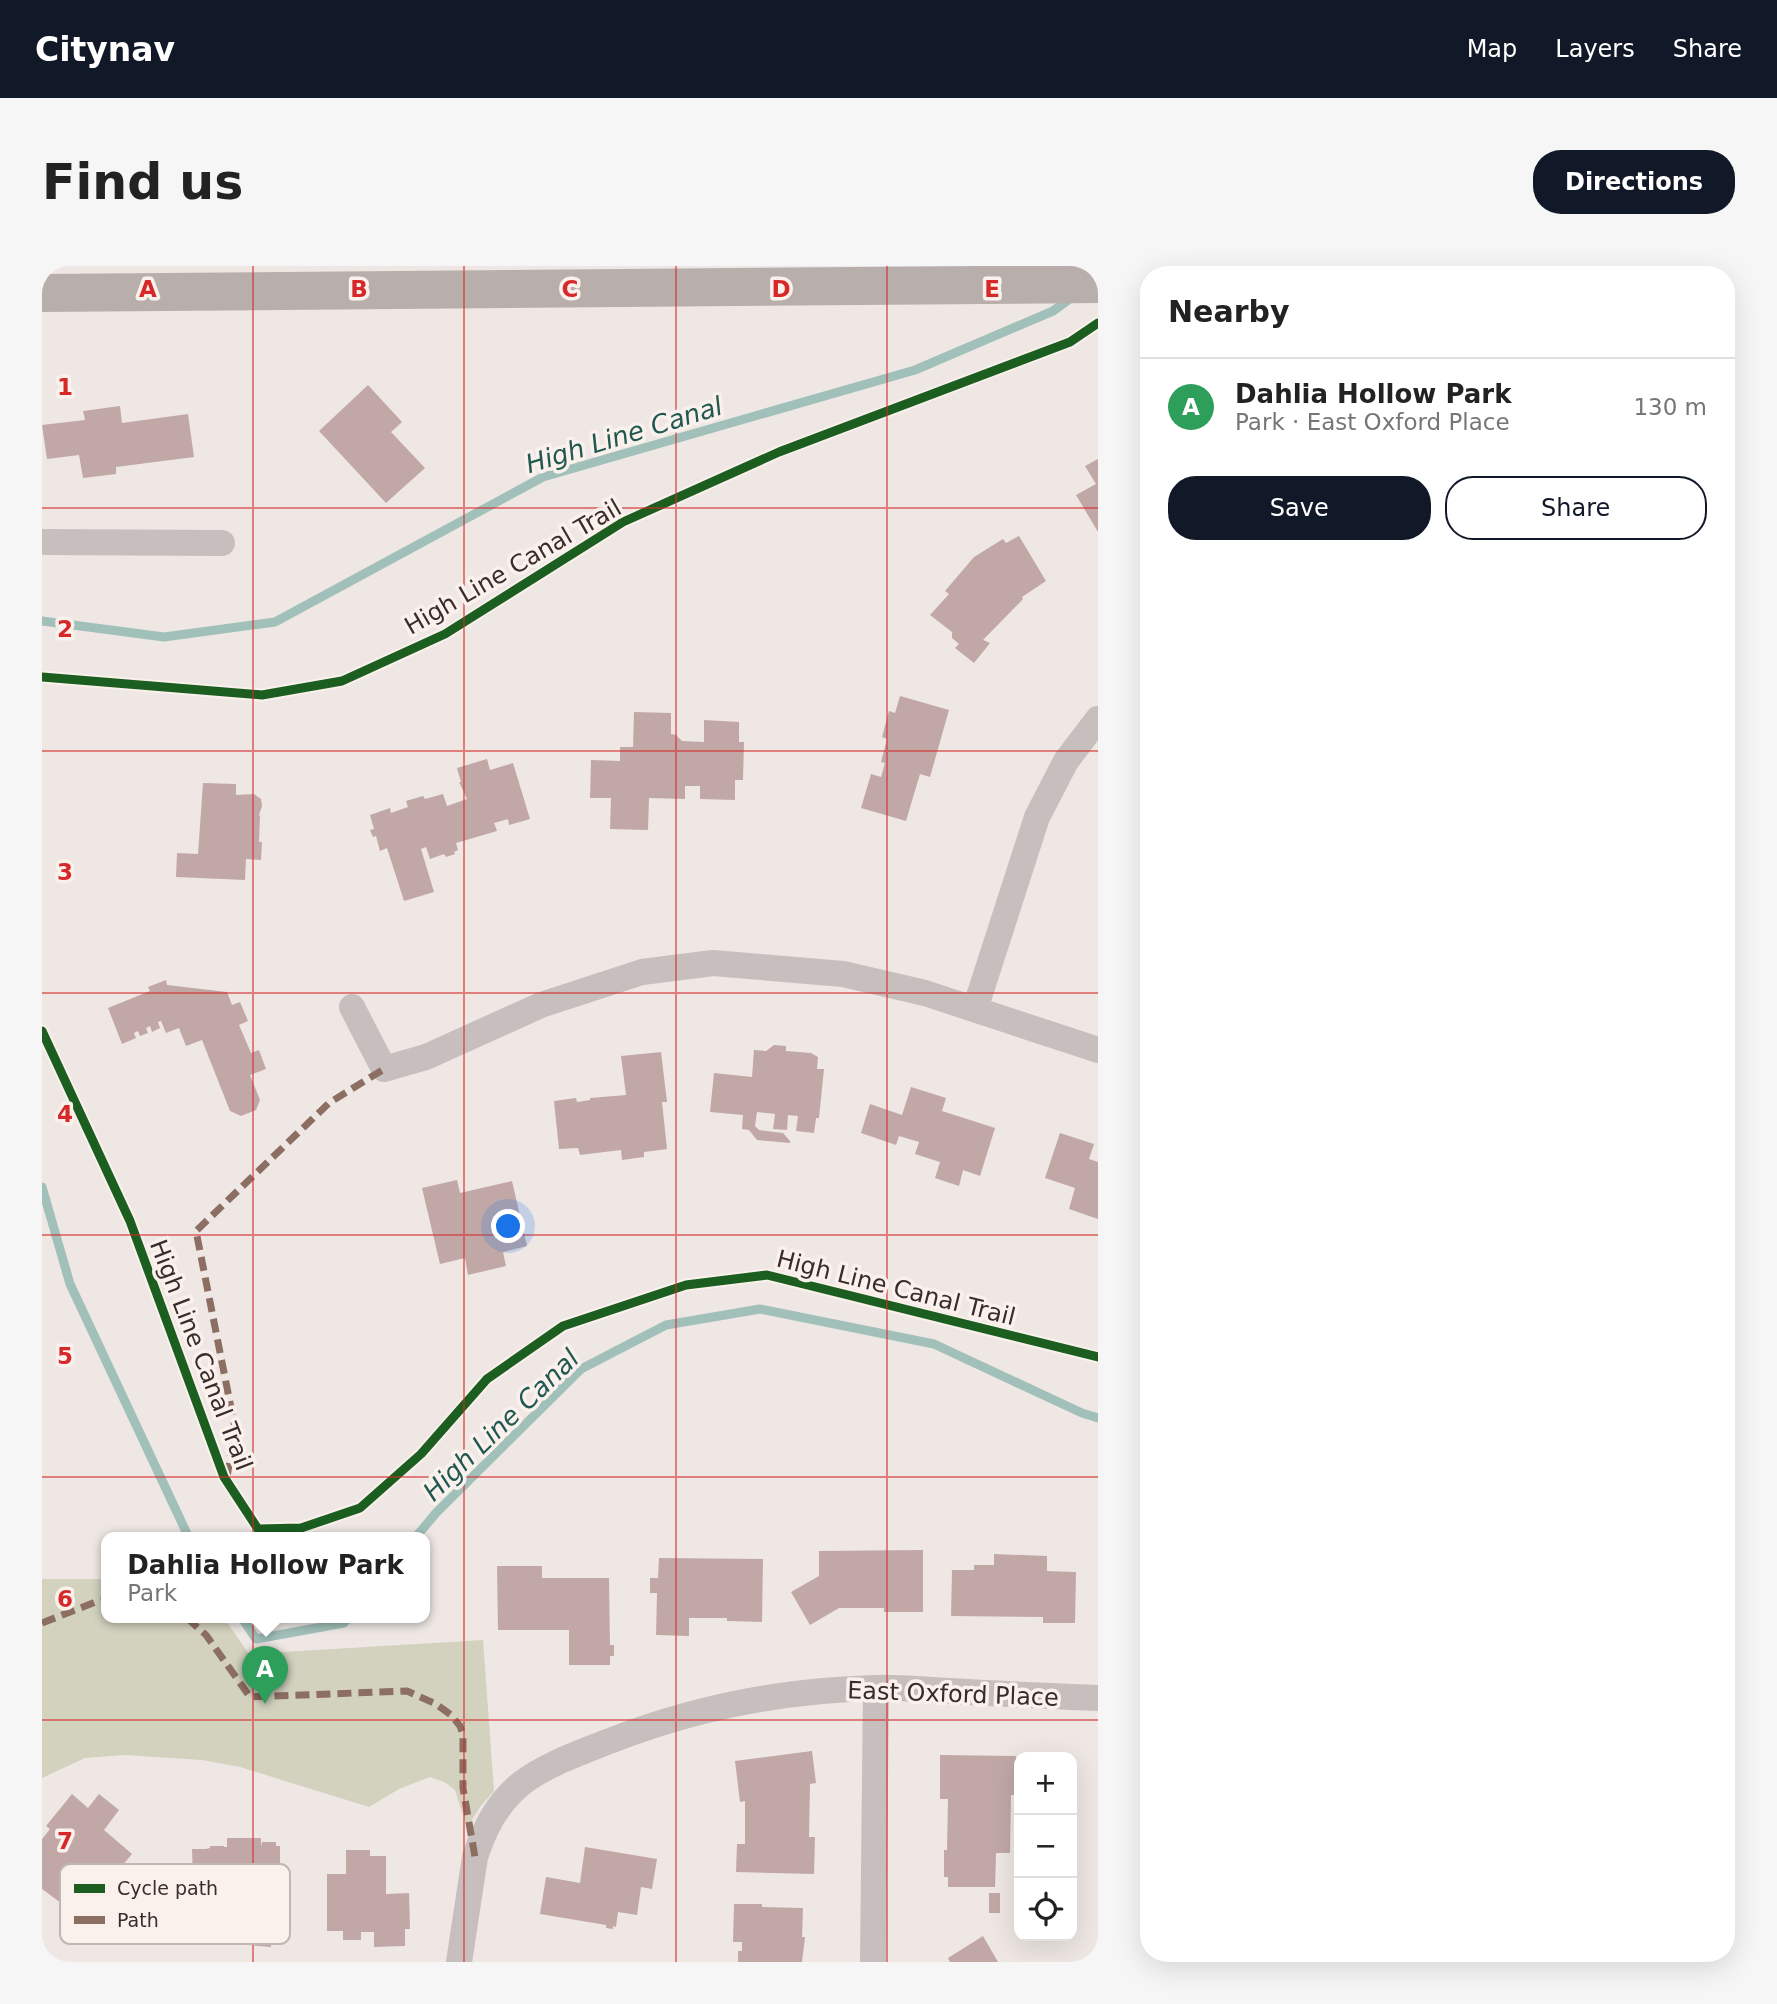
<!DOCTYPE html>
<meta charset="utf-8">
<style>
body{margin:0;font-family:"DejaVu Sans",sans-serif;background:#f6f6f6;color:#222}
.controls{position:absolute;right:21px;bottom:21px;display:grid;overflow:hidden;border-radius:14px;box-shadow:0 7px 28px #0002}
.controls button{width:63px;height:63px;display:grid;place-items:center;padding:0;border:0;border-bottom:2px solid #e0e0e0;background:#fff;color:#222;font:35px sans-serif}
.you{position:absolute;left:467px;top:961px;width:24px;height:24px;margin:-18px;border:5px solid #fff;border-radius:50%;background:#1a73e8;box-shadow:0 0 0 10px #1a73e833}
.badge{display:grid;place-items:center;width:46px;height:46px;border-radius:50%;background:#111827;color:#fff;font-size:23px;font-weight:700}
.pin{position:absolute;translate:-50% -58px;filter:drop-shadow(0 2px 4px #0008)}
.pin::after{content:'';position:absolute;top:37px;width:24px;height:21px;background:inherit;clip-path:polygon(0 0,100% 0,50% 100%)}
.popup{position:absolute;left:59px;top:1266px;width:329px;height:91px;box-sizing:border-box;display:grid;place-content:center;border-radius:14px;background:#fff;filter:drop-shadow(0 2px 5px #0005);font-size:23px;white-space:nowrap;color:#767676}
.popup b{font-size:26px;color:#222}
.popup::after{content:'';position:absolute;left:50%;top:100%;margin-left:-14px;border:14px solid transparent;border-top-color:#fff}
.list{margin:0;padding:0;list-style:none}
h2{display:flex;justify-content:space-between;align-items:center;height:91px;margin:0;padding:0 28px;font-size:30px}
h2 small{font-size:23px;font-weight:400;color:#767676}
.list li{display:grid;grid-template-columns:46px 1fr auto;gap:21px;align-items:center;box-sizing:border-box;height:98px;padding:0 28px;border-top:2px solid #e0e0e0}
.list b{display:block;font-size:26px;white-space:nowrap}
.list p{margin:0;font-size:23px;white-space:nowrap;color:#767676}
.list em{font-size:23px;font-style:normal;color:#767676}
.actions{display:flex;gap:14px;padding:21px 28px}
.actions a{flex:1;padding:16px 0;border:2px solid #111827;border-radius:28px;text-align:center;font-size:24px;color:#111827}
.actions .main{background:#111827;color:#fff}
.icon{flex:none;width:38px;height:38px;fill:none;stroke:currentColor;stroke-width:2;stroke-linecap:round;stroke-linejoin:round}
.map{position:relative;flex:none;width:1056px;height:1696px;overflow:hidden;border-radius:28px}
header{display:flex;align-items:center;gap:42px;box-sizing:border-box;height:98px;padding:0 35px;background:#111827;color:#fff}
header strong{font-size:33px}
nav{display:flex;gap:38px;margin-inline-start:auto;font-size:24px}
.intro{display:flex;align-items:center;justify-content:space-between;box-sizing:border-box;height:168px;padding:0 42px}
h1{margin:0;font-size:49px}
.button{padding:18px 32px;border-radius:28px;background:#111827;color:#fff;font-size:24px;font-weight:700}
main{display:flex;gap:42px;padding:0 42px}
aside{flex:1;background:#fff;border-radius:28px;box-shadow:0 7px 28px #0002}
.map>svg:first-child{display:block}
</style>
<header>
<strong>Citynav</strong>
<nav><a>Map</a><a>Layers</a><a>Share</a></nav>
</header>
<div class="intro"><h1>Find us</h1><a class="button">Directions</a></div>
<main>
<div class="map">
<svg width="1056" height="1696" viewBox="0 0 1056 1696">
<rect width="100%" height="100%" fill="#eee7e4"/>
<!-- green -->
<path fill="#d3d2bf" d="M0,1313H64V1352H182L207,1388L441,1374L452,1525L438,1541L425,1562L413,1524L402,1516L388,1511L357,1523L327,1541L198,1501L160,1494L82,1489L43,1492L0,1512Z"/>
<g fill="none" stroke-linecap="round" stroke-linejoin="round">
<!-- stream -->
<g stroke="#a1c0b9" stroke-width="9">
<path d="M0,355L122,371L233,356L501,211L873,104L1011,45L1029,32"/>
<path d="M0,921L28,1018L147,1272"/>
<path d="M373,1272L394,1247L539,1103L624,1059L718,1043L892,1078L1040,1147L1056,1152"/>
<path d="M200,1352L214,1373L302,1357L306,1352"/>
</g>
</g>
<!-- building -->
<g fill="#c1a8a6">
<path d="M326,119L360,156L349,166L383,202L344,237L277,165Z"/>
<path d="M78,140L80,157L146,148L152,191L74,201V208L41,212L37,189L5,193L0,159L43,154L41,145Z"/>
<path d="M1056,193V266L1034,229L1054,218L1043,200Z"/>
<path d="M977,270L1004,315L980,331L981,333L941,374L948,377L932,397L913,382L917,378L910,372V366L888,349L907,328L903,325L932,291L961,273L964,277Z"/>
<path d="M858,430L907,444L888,511L878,508L864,555L819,542L829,508L839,511L843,497L839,496L845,473L840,471L847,445L853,447Z"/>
<path d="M592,446L629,447V468L634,469L640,475L662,476V454L697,456V476H702L701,514H693V534L658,533V520H643V533L607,532L606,564L568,563L569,532H548L549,494L578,495V481H591Z"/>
<path d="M445,493L448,504L471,497L488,553L467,559L466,553L452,557L455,565L414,577L416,584L412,586L413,588L404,591L402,588L388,593L384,581L379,583L392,626L362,635L345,582L338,585L334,570L331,571L328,564L332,563L328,549L348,542L349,547L366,541L364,535L381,530L383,533L401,528L405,540L425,533L417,516H419L415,502Z"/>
<path d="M161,517L194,518V529L212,528L219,533L220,540L217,549L218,550L217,576H220L219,594L204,593L203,614L134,611L135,587L156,588Z"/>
<path d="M124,714L125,719L185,726L190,739L198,736L206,755L197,759L209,787L217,784L224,803L208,809L218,834L214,844L199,850L188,845L160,774L144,780L137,762L124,767L119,755L116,756L118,762L110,766L108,760L104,762L106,767L98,770L96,765L92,767L94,772L80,778L66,742L108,725L106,721Z"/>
<path d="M732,779L744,780V785L769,787L776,791L775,803H782L777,852H774L772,867L754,865L756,850L746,849L745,864L731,863L733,848L715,846L713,860L717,864L741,867L748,875V877L715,874L707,864L700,863L701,849L668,846L672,807L710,811L712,784L724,785Z"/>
<path d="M619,786L625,836H620L625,883L602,886V891L580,894L579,884L538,889L536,882L517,883L512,835L534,832L535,836L548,834V832L584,829L579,790Z"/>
<path d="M869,821L904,832L900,845L953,862L938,910L921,904L917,920L893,912L898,896L873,888L877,876L857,870L854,879L819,867L828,838L860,849Z"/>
<path d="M1018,867L1052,878L1047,893L1056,896V953L1027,943L1033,922L1003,912Z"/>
<path d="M415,914L418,927L470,915L485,980L461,986L464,1000L426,1009L423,992L398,998L380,922Z"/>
<path d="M881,1284V1346H842V1342H797L768,1359L749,1326L777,1310V1285Z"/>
<path d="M952,1288L1005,1290V1305L1034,1306L1033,1357H1001V1351L909,1350L910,1304H932V1299H952Z"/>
<path d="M617,1292L721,1293L720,1356L685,1355V1352H647V1370L614,1369L615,1327H608V1312H616Z"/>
<path d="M455,1300H500V1312H567L568,1379H572V1390H568V1399H527V1364H456Z"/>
<path d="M770,1485L774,1517L768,1518L767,1571H773L772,1608L694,1606L695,1578H703V1535L698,1536L693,1495Z"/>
<path d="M898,1489L974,1490L973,1529H969L968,1587H954L953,1621H906V1611H902V1584H905L906,1533H898Z"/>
<path d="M30,1528L46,1542L57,1528L77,1544L62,1564L90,1588L70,1612L66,1609L34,1648L0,1623V1573L8,1563L4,1560Z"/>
<path d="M185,1572H219V1581L220,1576H234V1580H238V1600H241V1621H239V1678H229V1681L208,1679V1652H194V1647L165,1648V1644H164V1629H162V1613H151L150,1583H164L168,1582V1580H182V1581H185Z"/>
<path d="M543,1581L615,1593L610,1623L599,1621L595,1649L576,1646L574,1661L571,1660V1663L564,1662V1659L498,1648L504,1611L538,1617Z"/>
<path d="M304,1584H328V1590H344V1628L367,1627L368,1663H363V1680L332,1681V1666H319V1674H301V1665H285V1608H304Z"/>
<rect x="947" y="1627" width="11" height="20"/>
<path d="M692,1638H720V1641L761,1642L760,1671H763L760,1696H696V1685H700V1676H691Z"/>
<path d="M941,1670L956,1696H908L906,1692Z"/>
</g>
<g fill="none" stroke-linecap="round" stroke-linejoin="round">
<!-- street -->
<g stroke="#c7bfbd" stroke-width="26">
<path d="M0,276L180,277"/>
<path d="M310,741L342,803L384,791L499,739L600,706L671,697L801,708L883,727L1056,784"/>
<path d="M933,743L995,551L1024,495L1056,453"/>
<path d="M417,1696L433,1591C457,1515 497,1503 565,1476C651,1442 742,1424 834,1422C858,1421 883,1424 908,1425C957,1428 1007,1430 1056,1432"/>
<path d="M831,1696L834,1422"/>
</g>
<!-- secondary -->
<path stroke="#b8afad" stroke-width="38" d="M0,27L1056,18"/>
<!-- quiet -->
<g stroke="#8d6e63" stroke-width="7" stroke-dasharray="14 7" stroke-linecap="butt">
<path d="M185,1211L193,1162L154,965L287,837L342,803"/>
<path d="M145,1352L164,1369L208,1431L365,1425L394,1438L409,1449L418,1460L421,1469V1522L433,1591"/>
<path d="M0,1357L56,1335L64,1334"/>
</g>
<!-- cycleway casing -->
<g stroke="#faf1ed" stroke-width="13">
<g id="cycleway">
<path d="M0,411L220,429L300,415L403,368L581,256L737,186L1028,76L1056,57"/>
<path d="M0,765L88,955L182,1211L216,1263L259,1262L318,1242L379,1188L445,1113L521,1060L644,1019L725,1009L1056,1091"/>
</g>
</g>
<!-- cycleway -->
<use href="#cycleway" stroke="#1b5e20" stroke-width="9"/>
</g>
<!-- grid -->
<path fill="none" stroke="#d62828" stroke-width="2" stroke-opacity="0.55" d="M211,0V1696M422,0V1696M634,0V1696M845,0V1696M0,242H1056M0,485H1056M0,727H1056M0,969H1056M0,1211H1056M0,1454H1056"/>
<g text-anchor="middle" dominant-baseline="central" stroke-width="7" stroke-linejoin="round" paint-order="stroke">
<!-- street labels -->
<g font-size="24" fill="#392c2b" stroke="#faf1ed">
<text transform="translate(471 301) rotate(-30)">High Line Canal Trail</text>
<text transform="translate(854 1022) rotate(14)">High Line Canal Trail</text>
<text transform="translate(159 1089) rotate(69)">High Line Canal Trail</text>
<text transform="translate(911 1428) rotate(2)">East Oxford Place</text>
</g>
<!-- water labels -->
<g font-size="26" font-style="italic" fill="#215951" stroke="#faf1ed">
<text transform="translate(582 169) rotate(-17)">High Line Canal</text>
<text transform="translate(459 1159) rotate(-44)">High Line Canal</text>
</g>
</g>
<!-- legend -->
<rect x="18" y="1598" width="230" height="80" rx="10" fill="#faf1ed" stroke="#c0b6b3" stroke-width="2"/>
<rect x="32" y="1618" width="31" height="9" fill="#1b5e20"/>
<rect x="32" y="1650" width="31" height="8" fill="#8d6e63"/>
<g font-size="19" fill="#392c2b">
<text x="75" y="1629">Cycle path</text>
<text x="75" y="1661">Path</text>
</g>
<g font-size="23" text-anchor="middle" font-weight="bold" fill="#d62828" stroke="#faf1ed" stroke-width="7" stroke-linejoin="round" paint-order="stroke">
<text x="106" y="31">A</text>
<text x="317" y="31">B</text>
<text x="528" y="31">C</text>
<text x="739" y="31">D</text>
<text x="950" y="31">E</text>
<text x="23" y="129">1</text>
<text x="23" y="371">2</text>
<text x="23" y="614">3</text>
<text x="23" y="856">4</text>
<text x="23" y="1098">5</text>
<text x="23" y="1341">6</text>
<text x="23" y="1583">7</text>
</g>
</svg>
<div class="controls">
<button>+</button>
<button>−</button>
<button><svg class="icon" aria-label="locate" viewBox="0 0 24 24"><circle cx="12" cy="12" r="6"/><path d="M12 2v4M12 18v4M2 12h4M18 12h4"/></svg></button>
</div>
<div class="you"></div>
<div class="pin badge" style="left:223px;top:1438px;background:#2e9e5b">A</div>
<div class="popup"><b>Dahlia Hollow Park</b>Park</div>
</div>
<aside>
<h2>Nearby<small></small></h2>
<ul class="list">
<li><span class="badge" style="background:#2e9e5b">A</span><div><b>Dahlia Hollow Park</b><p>Park · East Oxford Place</p></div><em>130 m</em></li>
</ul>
<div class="actions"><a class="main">Save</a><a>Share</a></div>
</aside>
</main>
